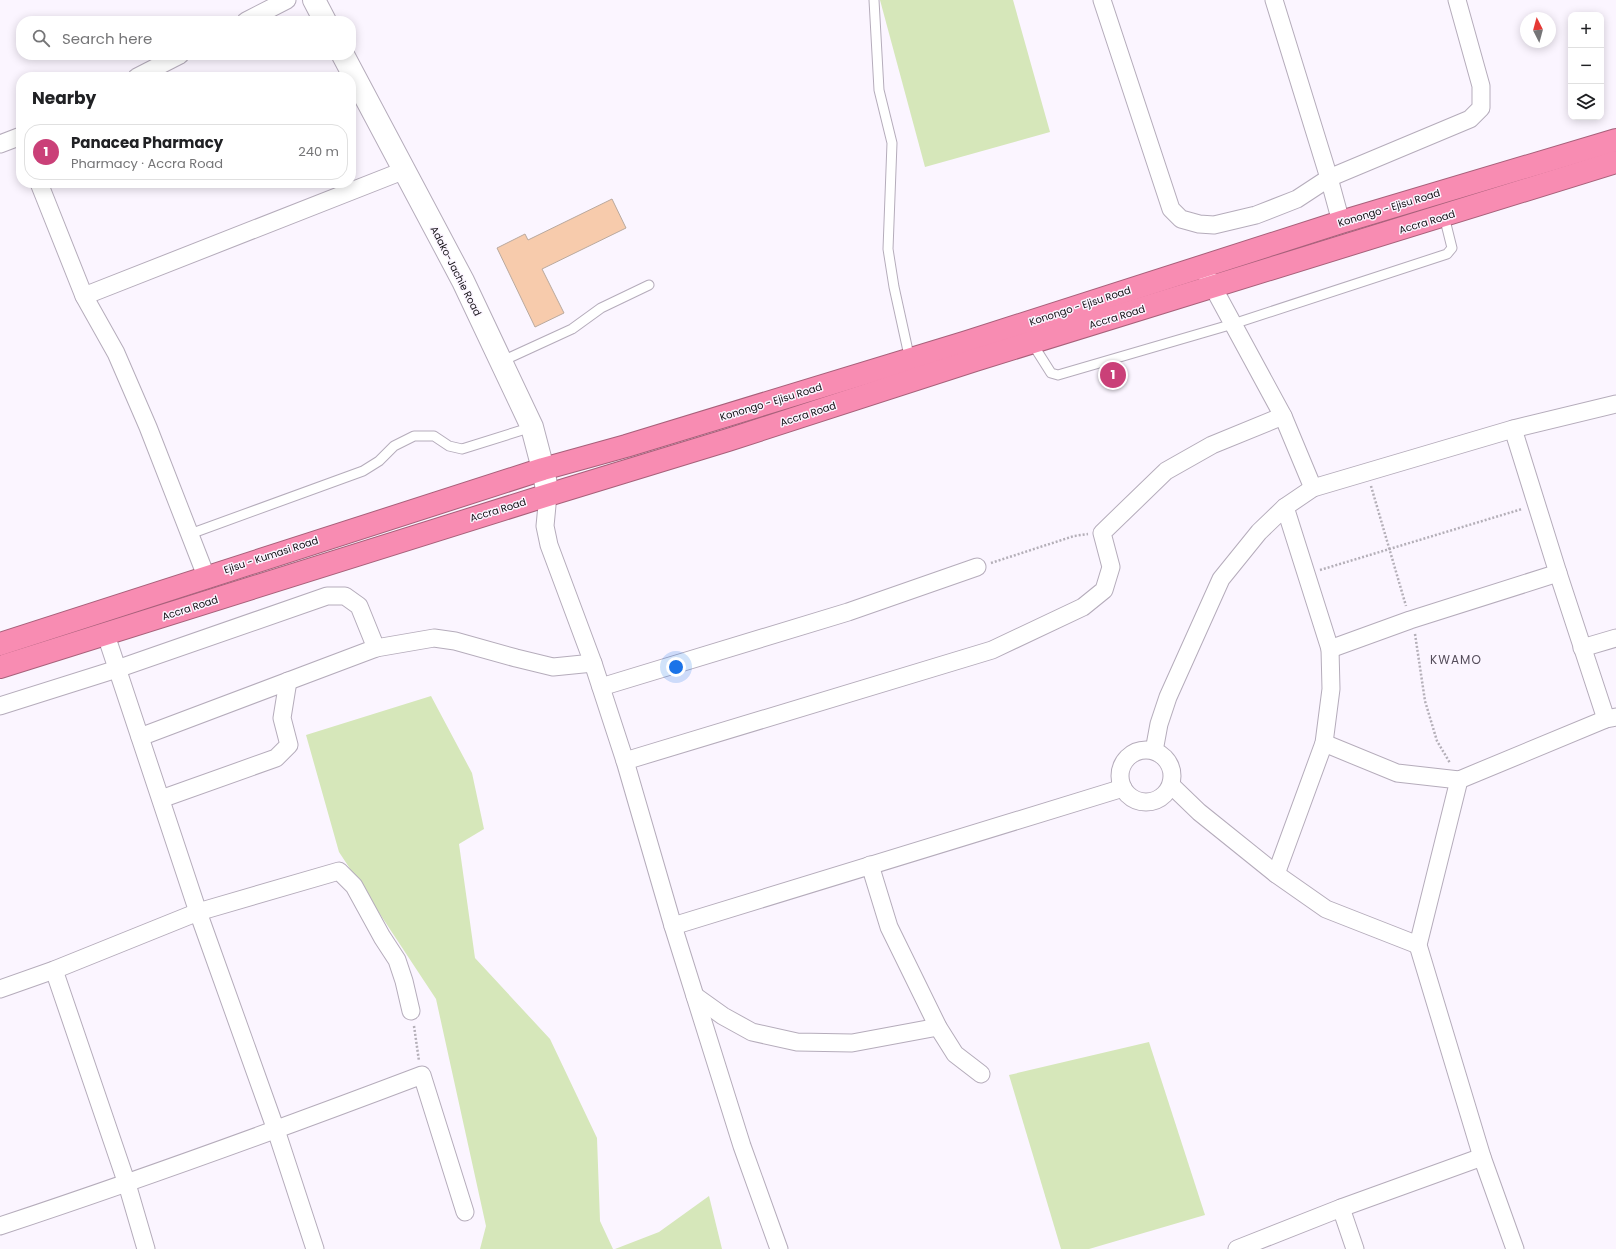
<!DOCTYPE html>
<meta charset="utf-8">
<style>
body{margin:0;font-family:Poppins,sans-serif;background:#f6f6f6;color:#202124}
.controls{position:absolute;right:12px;top:12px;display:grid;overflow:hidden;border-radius:8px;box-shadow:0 2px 10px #0003}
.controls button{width:36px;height:36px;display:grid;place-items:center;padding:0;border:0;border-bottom:1px solid #e0e0e0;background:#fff;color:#202124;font:20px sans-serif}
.compass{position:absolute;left:1520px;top:12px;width:36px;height:36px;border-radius:50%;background:#fff;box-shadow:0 2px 10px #0003;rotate:354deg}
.you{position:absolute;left:676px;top:667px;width:14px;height:14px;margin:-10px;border:3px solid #fff;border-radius:50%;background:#1a73e8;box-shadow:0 0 0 6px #1a73e833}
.badge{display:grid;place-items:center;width:26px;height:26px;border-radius:50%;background:#ca4078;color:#fff;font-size:13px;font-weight:700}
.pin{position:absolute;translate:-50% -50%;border:2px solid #fff;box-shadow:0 1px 4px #0006}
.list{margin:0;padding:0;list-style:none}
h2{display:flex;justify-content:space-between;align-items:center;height:52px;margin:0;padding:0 16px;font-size:17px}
h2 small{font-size:13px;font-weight:400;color:#757577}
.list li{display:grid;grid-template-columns:26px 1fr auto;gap:12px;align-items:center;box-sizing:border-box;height:56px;margin:0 8px 8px;padding:0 8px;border:1px solid #e0e0e0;border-radius:16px}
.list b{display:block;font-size:15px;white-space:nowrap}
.list p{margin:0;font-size:13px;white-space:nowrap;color:#757577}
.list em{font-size:13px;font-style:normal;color:#757577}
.icon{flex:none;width:22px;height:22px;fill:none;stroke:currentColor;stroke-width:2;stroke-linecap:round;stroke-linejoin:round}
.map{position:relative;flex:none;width:1616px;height:1249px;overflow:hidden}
.search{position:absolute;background:#fff;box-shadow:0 2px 10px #0003;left:16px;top:16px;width:340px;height:44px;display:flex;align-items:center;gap:10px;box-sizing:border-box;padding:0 14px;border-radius:16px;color:#757577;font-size:15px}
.panel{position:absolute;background:#fff;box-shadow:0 2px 10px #0003;left:16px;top:72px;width:340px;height:116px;border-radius:16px}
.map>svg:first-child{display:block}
</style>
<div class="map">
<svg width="1616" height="1249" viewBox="0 0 1616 1249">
<rect width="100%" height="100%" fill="#fbf5ff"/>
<!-- green -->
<g fill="#d6e7ba">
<path d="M880,0H1013L1050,132L925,167Z"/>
<path d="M431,696L472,773L484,829L459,844L475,958L550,1039L597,1138L600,1221L613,1249H480L486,1226L436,999L339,852L306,735Z"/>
<path d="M1149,1042L1205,1215L1089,1249H1061L1009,1075Z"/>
<path d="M709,1196L722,1249H615L659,1232Z"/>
</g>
<!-- building -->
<path fill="#f7cbac" stroke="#b9a99e" d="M612,199L626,228L542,269L564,313L535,327L497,248L525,234L528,240Z"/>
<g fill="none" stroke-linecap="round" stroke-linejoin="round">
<!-- lane casing -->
<g stroke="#b5acbb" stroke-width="11">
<g id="lane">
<path d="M874,0L879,90L892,143L888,249L894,287L910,360"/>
<path d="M1032,343L1051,373L1058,375L1233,324L1447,254L1452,248L1444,216"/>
<path d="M500,362L572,329L601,308L649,285"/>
<path d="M190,534L363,471L379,461L394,446L414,436H434L449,446L462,449L532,427"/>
</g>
</g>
<!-- street casing -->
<g stroke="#b5acbb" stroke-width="19">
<g id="street">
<path d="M1102,0L1171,209L1181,219L1199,224L1214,225L1256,215L1297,199L1329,178L1470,119L1481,108V86L1457,0"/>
<path d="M1274,0L1329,178L1341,222"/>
<path d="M246,21L287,0"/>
<path d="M137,77L180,55"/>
<path d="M0,144L21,136"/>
<path d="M39,183L84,296L116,353L148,427L206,576"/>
<path d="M1207,276L1283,416L1313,488"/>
<path d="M84,296L405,170"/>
<path d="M1513,429L1558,573L1606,719"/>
<path d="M548,495L545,526L549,545L593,663L625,761L673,926L742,1146L779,1249"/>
<path d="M106,635L198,912L276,1130L315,1249"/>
<path d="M1582,648L1616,638"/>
<path d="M1330,649L1410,620L1558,573"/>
<path d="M601,687L848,612L977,567"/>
<path d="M0,706L117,669L327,596H345L359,606L376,648"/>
<path d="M140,737L376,648L434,638L455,641L516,658L553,667L593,663"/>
<path d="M1324,743L1397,773L1459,780L1606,719L1616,717"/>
<circle cx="1146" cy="776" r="26"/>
<path d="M1154,751L1159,724L1168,697L1221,579L1259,532L1285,507L1313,488L1513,429L1616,404"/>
<path d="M625,761L992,650L1083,607L1104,590L1111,567L1102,533L1166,471L1212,445L1283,416"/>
<path d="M1459,780L1418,945L1482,1157L1515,1249"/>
<path d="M1171,785L1199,812L1276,874L1326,909L1418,945"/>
<path d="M161,799L276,758L289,745L282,718L288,681"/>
<path d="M870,865L889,927L938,1027L955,1054L981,1074"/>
<path d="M1276,874L1324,743L1331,689L1330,649L1285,507"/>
<path d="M673,926L1123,788"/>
<path d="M54,970L127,1184L146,1249"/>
<path d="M0,989L54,970L198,912L339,871L354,886L382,937L397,960L404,981L411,1011"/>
<path d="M695,996L723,1016L752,1032L797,1042L852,1043L938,1027"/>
<path d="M1341,1208L1355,1249"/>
<path d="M0,1226C142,1179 282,1128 422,1075L465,1212"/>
<path d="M1237,1249L1341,1208L1482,1157"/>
</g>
</g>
<!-- secondary casing -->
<g stroke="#b5acbb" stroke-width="24">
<g id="secondary">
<path d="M314,0L325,21"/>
<path d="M343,55L463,281L532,427L543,469L548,495"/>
</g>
</g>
<!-- highway casing -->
<g stroke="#a7607a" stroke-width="24">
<g id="highway">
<path d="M0,644L543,469L626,446L967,342L1341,222L1616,140"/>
<path d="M0,667L548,495L728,440L975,360L1616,162"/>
</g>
</g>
<!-- path -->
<g stroke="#b4afb8" stroke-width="2.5" stroke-dasharray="2 2" stroke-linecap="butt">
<path d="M1371,486L1406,606"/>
<path d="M991,563L1074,536L1088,534"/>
<path d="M1320,570L1522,509"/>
<path d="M1415,634L1425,701L1437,741L1450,763"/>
<path d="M414,1026L419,1061"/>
</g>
<!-- lane -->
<use href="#lane" stroke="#fff" stroke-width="9"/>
<!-- street -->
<use href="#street" stroke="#fff" stroke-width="17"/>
<!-- secondary -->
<use href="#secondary" stroke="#fff" stroke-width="22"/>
<!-- highway -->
<use href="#highway" stroke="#f88cb2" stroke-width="22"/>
</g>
<g text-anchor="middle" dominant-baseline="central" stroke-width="3" stroke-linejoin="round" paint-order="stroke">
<!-- street labels -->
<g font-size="10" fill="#110e13" stroke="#fbf5ff">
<text transform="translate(1389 208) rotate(-17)">Konongo - Ejisu Road</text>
<text transform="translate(1427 222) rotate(-17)">Accra Road</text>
<text transform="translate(456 271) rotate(63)">Adako-Jachie Road</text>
<text transform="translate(1080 306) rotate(-18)">Konongo - Ejisu Road</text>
<text transform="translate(1117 317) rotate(-17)">Accra Road</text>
<text transform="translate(771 402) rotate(-17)">Konongo - Ejisu Road</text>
<text transform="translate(808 414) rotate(-18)">Accra Road</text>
<text transform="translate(498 510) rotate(-17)">Accra Road</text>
<text transform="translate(271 555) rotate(-18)">Ejisu - Kumasi Road</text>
<text transform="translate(190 608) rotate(-18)">Accra Road</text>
</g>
<!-- quarter labels -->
<g font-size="12" letter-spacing="1" fill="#554d5b" stroke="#fbf5ff">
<text x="1456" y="659">KWAMO</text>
</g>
</g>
</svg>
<div class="controls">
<button>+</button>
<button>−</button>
<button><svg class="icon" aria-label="layers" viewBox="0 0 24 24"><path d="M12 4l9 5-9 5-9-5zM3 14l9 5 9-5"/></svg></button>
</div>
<svg class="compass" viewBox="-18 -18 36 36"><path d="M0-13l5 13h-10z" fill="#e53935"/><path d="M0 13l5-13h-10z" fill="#757577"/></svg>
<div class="you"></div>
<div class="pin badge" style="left:1113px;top:375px">1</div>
<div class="search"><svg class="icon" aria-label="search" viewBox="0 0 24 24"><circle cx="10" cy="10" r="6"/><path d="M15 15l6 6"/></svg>Search here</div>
<section class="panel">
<h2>Nearby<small></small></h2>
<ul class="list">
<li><span class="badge">1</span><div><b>Panacea Pharmacy</b><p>Pharmacy · Accra Road</p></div><em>240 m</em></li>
</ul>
</section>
</div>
